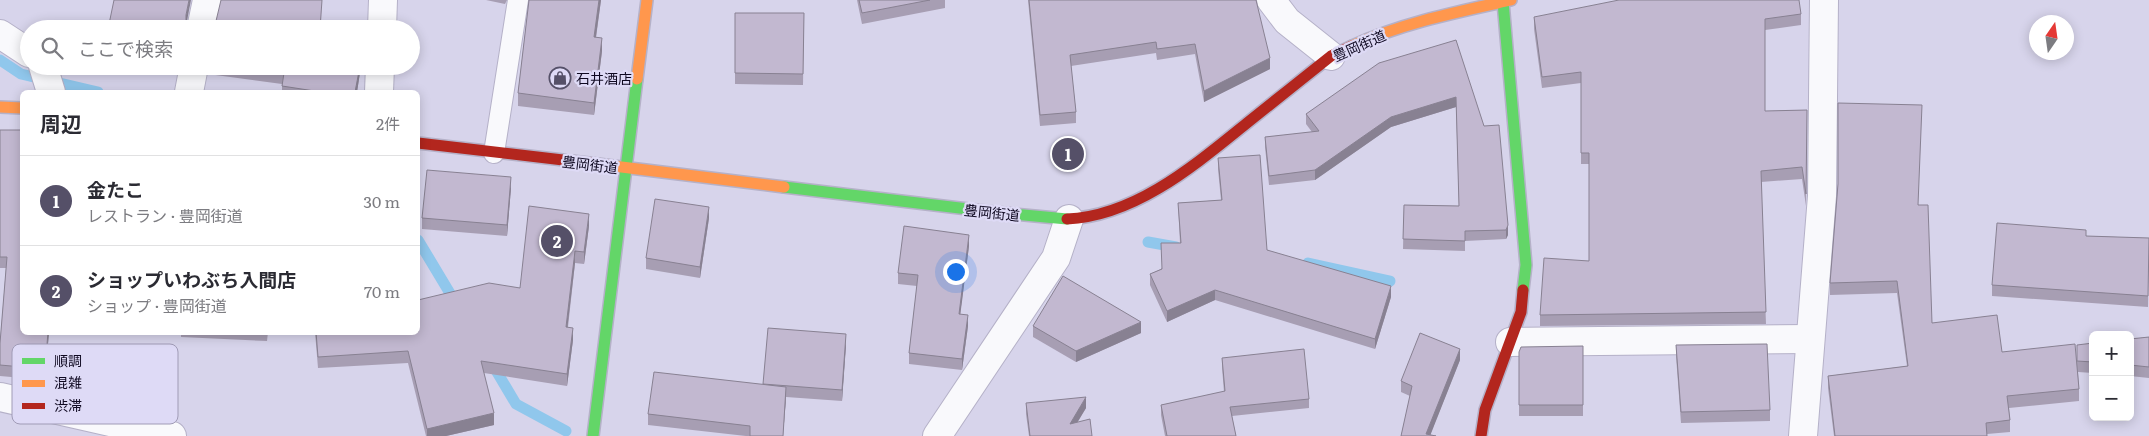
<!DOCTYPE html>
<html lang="ja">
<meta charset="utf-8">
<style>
body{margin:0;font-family:Literata,"Noto Sans JP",serif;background:#f2f2f3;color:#2b2b33}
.controls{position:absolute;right:15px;bottom:15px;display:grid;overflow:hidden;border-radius:8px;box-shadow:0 2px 12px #0003}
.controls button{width:45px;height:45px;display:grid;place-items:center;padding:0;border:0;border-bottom:1px solid #e1e1e2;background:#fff;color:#2b2b33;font:25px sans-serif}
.compass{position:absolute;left:2029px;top:15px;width:45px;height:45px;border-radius:50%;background:#fff;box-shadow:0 2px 12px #0003;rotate:13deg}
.you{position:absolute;left:955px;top:271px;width:18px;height:18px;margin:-12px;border:4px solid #fff;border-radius:50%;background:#1a73e8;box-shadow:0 0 0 8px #1a73e833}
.badge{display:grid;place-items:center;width:32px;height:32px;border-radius:50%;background:#555068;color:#fff;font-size:16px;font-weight:700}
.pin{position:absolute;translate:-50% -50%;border:2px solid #fff;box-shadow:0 1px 5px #0006}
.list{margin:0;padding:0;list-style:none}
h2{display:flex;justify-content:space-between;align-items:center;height:65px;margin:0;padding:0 20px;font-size:21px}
h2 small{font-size:16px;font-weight:400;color:#7c7c81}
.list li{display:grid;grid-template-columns:32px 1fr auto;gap:15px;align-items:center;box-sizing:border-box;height:90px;padding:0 20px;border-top:1px solid #e1e1e2}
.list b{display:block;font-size:19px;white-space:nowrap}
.list p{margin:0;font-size:16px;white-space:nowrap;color:#7c7c81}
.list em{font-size:16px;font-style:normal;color:#7c7c81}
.icon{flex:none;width:28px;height:28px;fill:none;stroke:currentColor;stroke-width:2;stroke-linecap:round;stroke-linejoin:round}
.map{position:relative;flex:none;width:2149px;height:436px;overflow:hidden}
.search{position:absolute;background:#fff;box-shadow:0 2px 12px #0003;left:20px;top:20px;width:400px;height:55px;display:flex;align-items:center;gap:12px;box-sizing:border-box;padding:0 18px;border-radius:28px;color:#7c7c81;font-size:19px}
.panel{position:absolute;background:#fff;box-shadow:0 2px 12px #0003;left:20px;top:90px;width:400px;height:245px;border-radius:8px}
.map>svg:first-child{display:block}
</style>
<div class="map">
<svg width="2149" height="436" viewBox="0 0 2149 436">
<rect width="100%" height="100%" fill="#d7d4eb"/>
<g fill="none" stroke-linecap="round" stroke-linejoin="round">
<!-- stream -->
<g stroke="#90c7ec" stroke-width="11">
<path d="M0,60L21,74L98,92"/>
<path d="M418,240L457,305"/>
<path d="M1148,242L1176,247"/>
<path d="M1308,263L1390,281"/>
<path d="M491,362L516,404L566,431"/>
</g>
<!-- lane casing -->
<g stroke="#b5b1c8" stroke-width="22">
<path id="lane" d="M494,153L518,0"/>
</g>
<!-- street casing -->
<g stroke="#b5b1c8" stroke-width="30">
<g id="street">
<path d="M1271,0L1287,21L1331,56"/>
<path d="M201,29L207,0"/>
<path d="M382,29L383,0"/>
<path d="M0,34L29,53"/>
<path d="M43,66L51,92"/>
<path d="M189,92L194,66"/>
<path d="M379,92L380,66"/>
<path d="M1510,342L1810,339"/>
<path d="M0,397L172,436"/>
<path d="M937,436L1056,258L1069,219"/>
<path d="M1803,436L1822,196L1824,0"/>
</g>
</g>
<!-- fast casing -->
<g stroke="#b5b1c8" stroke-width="14">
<g id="fast">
<path d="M1503,2L1526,265L1523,290"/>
<path d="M784,187L993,212L1067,219"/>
<path d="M593,436L637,79"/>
</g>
</g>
<!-- slow casing -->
<g stroke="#b5b1c8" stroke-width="14">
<g id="slow">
<path d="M1352,46C1402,23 1457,12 1511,0"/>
<path d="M637,79L647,0"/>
<path d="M0,107L22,108"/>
<path d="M597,164L784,187"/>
</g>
</g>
<!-- jam casing -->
<g stroke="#b5b1c8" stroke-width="14">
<g id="jam">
<path d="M418,143L597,164"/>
<path d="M1067,219C1136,216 1196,164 1247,123C1275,101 1303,78 1331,56L1352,46"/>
<path d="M1481,436L1485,410L1521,312L1523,290"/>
</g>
</g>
<!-- lane -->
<use href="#lane" stroke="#f9f9fc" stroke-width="20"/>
<!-- street -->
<use href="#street" stroke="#f9f9fc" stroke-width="28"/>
<!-- fast -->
<use href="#fast" stroke="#63d668" stroke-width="11"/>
<!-- slow -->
<use href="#slow" stroke="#ff974d" stroke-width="11"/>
<!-- jam -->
<use href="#jam" stroke="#b3261e" stroke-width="11"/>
</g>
<!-- wall -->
<g fill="#a79eb3">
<path d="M486,0H507L505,4Z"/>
<path d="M529,0H601L596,38L602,51L594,115L518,106V93Z"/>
<path d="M857,0H946H945V8L862,24Z"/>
<path d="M1028,0H1256L1270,69L1204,102L1195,54L1157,60L1156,53L1071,66L1076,112V123L1040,126Z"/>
<path d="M735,13H804L803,85L735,84Z"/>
<path d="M1801,14V25L1765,30V111L1807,110L1806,206L1802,179L1761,182L1766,324L1540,326V315L1589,261V164H1581V83L1542,88L1534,29V17Z"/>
<path d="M1456,40L1508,235L1506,239L1465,241V251L1403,249L1404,205L1459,206L1456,107L1391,127L1315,180L1269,185L1265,147V137L1312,132L1306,124V114Z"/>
<path d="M137,66H179L176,75Z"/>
<path d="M208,66H361L357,92H282V84L208,74Z"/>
<path d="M0,130L49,332L45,380L0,376V343L6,268H0Z"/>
<path d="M1218,158L1267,250L1391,297L1375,349L1215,300L1167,322L1150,285V274L1161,269L1180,243L1178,203L1221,200L1218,169Z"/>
<path d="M1838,184L1919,205L1932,323L2002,352L2077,360L2093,343V373L2078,372L2079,389V401L2009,408L2010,420V432L1987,434V436H1834L1828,388V376L1907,366L1897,293L1830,295V283Z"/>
<path d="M511,188L507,236L422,229V218Z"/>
<path d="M709,218L700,278L646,269V258Z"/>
<path d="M589,226L584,264L575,263L568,327L573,340L567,386L484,373L494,425L446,436H426L408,363L318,368L315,332H418L520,288Z"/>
<path d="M2086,236L2149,238L2148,307L1992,296V285Z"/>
<path d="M969,246L960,314L968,326L962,370L909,364V353L917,286L898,284V273Z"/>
<path d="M1033,326L1141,333L1076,362L1033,337Z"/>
<path d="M181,332H268L267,341L181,337Z"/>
<path d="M2149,337V378L2130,376V339Z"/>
<path d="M846,345L842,401L786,397L783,436H746L648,425V414L763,385Z"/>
<path d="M1676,345L1770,410V421L1681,423L1676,356Z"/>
<path d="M1583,346V416H1519V352Z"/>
<path d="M1222,358L1309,399V408L1232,416L1236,436H1165L1161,415V405L1224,392L1222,367Z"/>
<path d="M1460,360L1430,435L1401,436L1410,396L1401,392V381Z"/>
<path d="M1026,403L1086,408L1077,422L1092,436H1029L1026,414Z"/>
</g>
<!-- shaded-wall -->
<g fill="#888192">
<path d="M189,0H191L186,26V15Z"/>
<path d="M599,0H601L594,50V37Z"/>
<path d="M602,38V51L594,115V103Z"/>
<path d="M1270,58V69L1204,102V91Z"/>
<path d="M176,66H179L176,75Z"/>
<path d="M360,66H361L357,92H355Z"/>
<path d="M1456,97V107L1391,127L1315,180V170L1391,117Z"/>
<path d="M511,177V188L507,236V225Z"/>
<path d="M709,207V218L700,278V267Z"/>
<path d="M589,214V226L584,264V252Z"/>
<path d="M1508,225V235L1506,239V230Z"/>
<path d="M969,235V246L959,325V314Z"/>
<path d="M575,251V263L566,339V327Z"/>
<path d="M1391,286V297L1375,349V339Z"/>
<path d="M1215,290V300L1167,322V311Z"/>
<path d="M968,315V326L962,370V359Z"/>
<path d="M1141,322V333L1076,362V351Z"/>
<path d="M573,328V340L567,386V374Z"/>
<path d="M48,332H49L45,380V369Z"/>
<path d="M846,334V345L842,401V390Z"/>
<path d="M1460,349V360L1430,436L1426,434Z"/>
<path d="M786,387V398L783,436Z"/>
<path d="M1086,397V408L1070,435V424Z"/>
<path d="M494,413V425L446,436H427V429Z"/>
</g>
<!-- building -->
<g fill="#c2b8d0" stroke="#888192">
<path d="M114,0H189L186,15V22L190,29H108Z"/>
<path d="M221,0H322L320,29H212L216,21Z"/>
<path d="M529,0H599L594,37L602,38L594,103L518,93Z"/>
<path d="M859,0H930L862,13Z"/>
<path d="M1029,0H1256L1270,58L1204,91L1195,44L1157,49L1156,42L1070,55L1076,112L1040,115Z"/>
<path d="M1619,0H1799L1801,14L1765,19V111L1807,110L1806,194L1802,167L1761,171L1766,312L1540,315L1544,258L1589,261V153H1581V72L1542,77L1534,17Z"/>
<path d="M735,13H804L803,74L735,73Z"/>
<path d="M1456,40L1484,126L1499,125L1508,225L1506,230L1465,231V241L1403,239L1404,205L1459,206L1456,97L1391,117L1315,170L1269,176L1265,137L1319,131L1306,114L1379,63Z"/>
<path d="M231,66H360L355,92H321L282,86L284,73Z"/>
<path d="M1838,103L1922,105L1918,205H1928L1932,323L1997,315L2002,352L2075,344L2079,389L2007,396L2010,420L1986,423L1987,436H1835L1828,376L1908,366L1897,281L1830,283L1838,184Z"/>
<path d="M0,130H22V332H48L45,369L0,365V343L7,257H0Z"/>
<path d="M1260,155L1267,250L1391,286L1375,339L1215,290L1167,311L1150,274L1162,269L1161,243H1181L1178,203L1222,200L1218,158Z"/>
<path d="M427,170L511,177L507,225L422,218Z"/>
<path d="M655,199L709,207L700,267L646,258Z"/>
<path d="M529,206L589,214L584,252L575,251L566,327L573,328L567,374L481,361L494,413L427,429L408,351L318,357L316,332H418V300L489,283L520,288Z"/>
<path d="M1997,223L2086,230V236L2149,238L2148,296L1992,285Z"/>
<path d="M904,226L969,235L959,314L968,315L962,359L909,353L918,275L898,273Z"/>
<path d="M1063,276L1141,322L1076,351L1033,326Z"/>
<path d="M768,328L846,334L842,390L763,384Z"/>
<path d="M1420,333L1460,349L1426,434L1436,436H1401L1412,386L1401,381Z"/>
<path d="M2149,337V367L2130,365V339Z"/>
<path d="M2093,343V362L2077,361V345Z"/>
<path d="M1767,344L1770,410L1681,412L1676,345Z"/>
<path d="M1583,346V405H1519V352L1521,347Z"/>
<path d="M1304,349L1309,399L1230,407L1236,436H1167L1161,405L1225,391L1222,358Z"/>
<path d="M654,372L786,387L783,436H750V426L648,414Z"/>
<path d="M1086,397L1070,424L1090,419L1092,436H1030L1026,403Z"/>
</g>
<!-- icons -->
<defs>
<g id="shop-ring" transform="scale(1.125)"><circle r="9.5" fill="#dedaf6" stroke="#555068" stroke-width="1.5"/><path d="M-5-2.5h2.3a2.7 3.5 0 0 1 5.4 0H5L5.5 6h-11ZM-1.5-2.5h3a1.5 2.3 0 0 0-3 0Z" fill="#555068"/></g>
</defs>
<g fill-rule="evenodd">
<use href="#shop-ring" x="560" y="78"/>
</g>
<g text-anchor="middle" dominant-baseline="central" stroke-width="4.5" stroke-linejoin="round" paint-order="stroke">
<!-- street labels -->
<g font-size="14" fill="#0f0921" stroke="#dedaf6">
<text transform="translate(1359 45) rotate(-24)">豊岡街道</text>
<text transform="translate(590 164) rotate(7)">豊岡街道</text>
<text transform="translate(992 212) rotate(6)">豊岡街道</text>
</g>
<!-- poi labels -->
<g font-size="14" fill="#0f0921" stroke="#dedaf6" text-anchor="start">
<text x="576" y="78">石井酒店</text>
</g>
</g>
<!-- legend -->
<rect x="12" y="344" width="166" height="80" rx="8" fill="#dedaf6" stroke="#a09bb6" stroke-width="1"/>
<rect x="22" y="358" width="23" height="6" fill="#63d668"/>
<rect x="22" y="380" width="23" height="7" fill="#ff974d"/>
<rect x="22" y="403" width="23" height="6" fill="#b3261e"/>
<g font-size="14" fill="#0f0921">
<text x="54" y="366">順調</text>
<text x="54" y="388">混雑</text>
<text x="54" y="411">渋滞</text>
</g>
</svg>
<div class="controls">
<button>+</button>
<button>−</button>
</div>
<svg class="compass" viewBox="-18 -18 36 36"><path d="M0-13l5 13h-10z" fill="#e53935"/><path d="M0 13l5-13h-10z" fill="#7c7c81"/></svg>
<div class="you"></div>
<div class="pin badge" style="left:1068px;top:154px">1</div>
<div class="pin badge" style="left:557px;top:241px">2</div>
<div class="search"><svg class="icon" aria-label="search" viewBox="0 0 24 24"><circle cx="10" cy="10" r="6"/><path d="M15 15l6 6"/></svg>ここで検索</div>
<section class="panel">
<h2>周辺<small>2件</small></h2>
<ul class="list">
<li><span class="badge">1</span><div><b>金たこ</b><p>レストラン · 豊岡街道</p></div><em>30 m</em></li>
<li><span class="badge">2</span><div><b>ショップいわぶち入間店</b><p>ショップ · 豊岡街道</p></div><em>70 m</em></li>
</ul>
</section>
</div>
